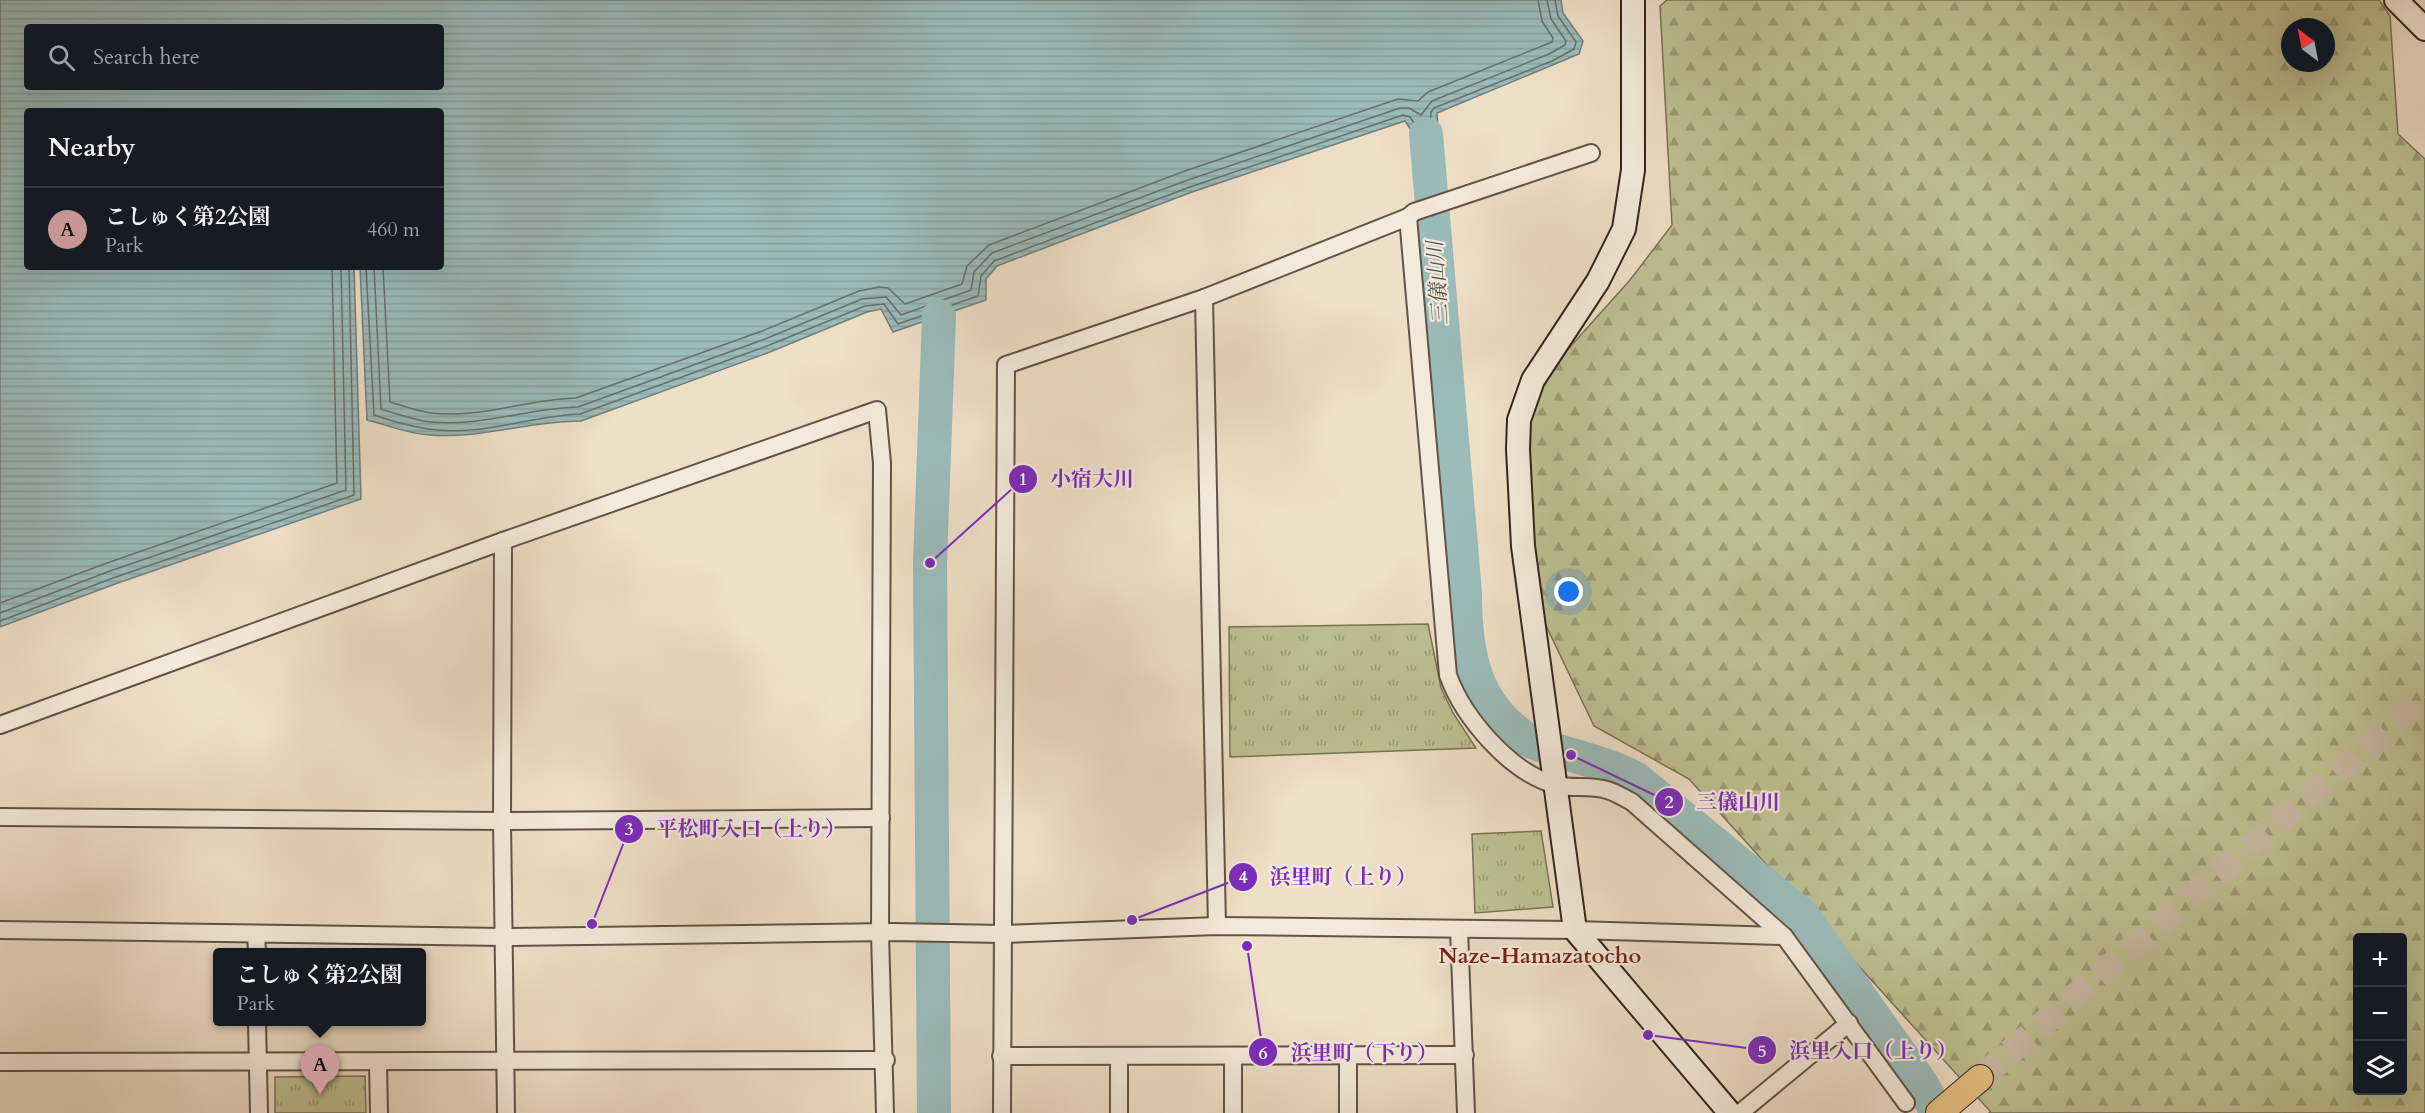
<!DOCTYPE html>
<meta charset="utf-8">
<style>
body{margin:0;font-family:Cardo,"Noto Serif JP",serif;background:#242831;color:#f1f3f6}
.controls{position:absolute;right:18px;bottom:18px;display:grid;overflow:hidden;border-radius:6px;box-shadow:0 6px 24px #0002}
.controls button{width:54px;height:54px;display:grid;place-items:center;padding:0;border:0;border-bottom:2px solid #363941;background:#171b24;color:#f1f3f6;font:30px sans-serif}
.compass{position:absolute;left:2281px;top:18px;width:54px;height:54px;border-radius:50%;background:#171b24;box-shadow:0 6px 24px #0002;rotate:328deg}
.you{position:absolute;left:1569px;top:592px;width:21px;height:21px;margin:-15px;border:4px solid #fff;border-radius:50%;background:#1a73e8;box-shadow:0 0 0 9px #1a73e833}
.badge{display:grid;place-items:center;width:39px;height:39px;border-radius:50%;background:#c59692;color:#111;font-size:20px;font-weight:700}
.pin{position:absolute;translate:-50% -50px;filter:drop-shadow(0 2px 3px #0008)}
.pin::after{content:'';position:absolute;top:32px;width:21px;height:18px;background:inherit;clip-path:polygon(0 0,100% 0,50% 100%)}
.popup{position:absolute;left:213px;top:948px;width:213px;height:78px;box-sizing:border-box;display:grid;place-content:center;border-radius:6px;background:#171b24;filter:drop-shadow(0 2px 4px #0005);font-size:20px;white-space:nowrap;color:#9ea1a6}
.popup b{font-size:22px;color:#f1f3f6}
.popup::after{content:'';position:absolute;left:50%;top:100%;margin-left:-12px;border:12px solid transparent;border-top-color:#171b24}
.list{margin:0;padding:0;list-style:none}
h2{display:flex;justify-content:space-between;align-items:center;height:78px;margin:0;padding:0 24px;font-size:26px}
h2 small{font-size:20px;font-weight:400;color:#9ea1a6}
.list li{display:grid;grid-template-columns:39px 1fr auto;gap:18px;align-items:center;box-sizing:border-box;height:84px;padding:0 24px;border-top:2px solid #363941}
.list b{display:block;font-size:22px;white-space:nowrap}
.list p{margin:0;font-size:20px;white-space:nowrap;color:#9ea1a6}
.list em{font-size:20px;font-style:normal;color:#9ea1a6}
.icon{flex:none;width:33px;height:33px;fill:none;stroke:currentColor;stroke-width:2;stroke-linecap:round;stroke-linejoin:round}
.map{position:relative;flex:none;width:2425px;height:1113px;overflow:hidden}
.search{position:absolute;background:#171b24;box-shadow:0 6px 24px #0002;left:24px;top:24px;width:420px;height:66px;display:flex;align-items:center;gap:15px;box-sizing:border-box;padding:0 21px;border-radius:6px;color:#9ea1a6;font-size:22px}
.panel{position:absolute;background:#171b24;box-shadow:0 6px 24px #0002;left:24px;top:108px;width:420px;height:162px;border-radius:6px}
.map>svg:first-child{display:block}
</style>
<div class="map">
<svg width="2425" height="1113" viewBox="0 0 2425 1113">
<defs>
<pattern id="grass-tufts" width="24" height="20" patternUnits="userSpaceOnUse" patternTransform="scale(1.5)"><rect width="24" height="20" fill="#bec092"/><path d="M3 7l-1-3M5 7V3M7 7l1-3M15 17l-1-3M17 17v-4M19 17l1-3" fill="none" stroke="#9b9c76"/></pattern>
<pattern id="forest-firs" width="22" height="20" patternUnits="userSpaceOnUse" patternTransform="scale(1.5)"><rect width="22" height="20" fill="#bec092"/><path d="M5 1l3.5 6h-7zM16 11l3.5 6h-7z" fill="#9b9c76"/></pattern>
<pattern id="water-rules" width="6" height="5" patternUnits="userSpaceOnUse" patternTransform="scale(1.5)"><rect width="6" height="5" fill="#9bbcbb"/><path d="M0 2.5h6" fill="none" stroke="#86a1a0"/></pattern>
</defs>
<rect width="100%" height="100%" fill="#eedfc7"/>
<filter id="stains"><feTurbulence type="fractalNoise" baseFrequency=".00333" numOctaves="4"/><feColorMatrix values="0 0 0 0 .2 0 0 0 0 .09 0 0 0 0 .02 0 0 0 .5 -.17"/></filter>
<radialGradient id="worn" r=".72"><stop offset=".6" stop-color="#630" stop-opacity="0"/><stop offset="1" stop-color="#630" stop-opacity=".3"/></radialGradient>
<!-- grass -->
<g fill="url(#grass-tufts)" stroke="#787257" stroke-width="1.5">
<path d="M1428,624L1441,688L1453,713L1476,748L1230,757L1229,627Z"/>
<path d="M1541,831L1553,907L1475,913L1472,834Z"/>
<path d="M365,1076L366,1113H275V1077Z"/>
</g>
<!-- forest -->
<path fill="url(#forest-firs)" stroke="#787257" stroke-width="1.5" fill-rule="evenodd" d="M1667,0H2379L2390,16L2398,134L2425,159V1113H1989L1990,1111L1689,779L1594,726L1529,590L1527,395L1630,280L1672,225L1660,6ZM2290,27H2326V63H2290ZM2358,938H2402V1090H2358Z"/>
<!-- water -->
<path fill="url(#water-rules)" stroke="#717f7b" stroke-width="1.5" fill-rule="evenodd" d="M0,0H1561L1563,13L1583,41L1579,54L1437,113L1438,130L1415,136L1405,121L1192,192L997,266L986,279V300L893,332L881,309L867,312L770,352L581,421C530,421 481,439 430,435C409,434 387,425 367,420L360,267H441V111H27V267H354L361,499L115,584L0,627ZM27,27H441V87H27Z"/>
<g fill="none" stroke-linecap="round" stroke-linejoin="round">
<!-- shore -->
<g stroke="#66706c" stroke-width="1.5">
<path d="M366,267L374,415C391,421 410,426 428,429C478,437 530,416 580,414L767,346L865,306L884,304L898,324L978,296L981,276L994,261L1190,187L1403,115L1410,117L1418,129L1430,126L1431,112L1434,108L1552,61L1574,49L1576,42L1558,16L1555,0"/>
<path d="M374,267L381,409C397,414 414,420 431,422C480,427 529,408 578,407L765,339L862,299L886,297L901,315L971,290L974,272L992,253L1188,180L1400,108H1409L1421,115L1432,101L1549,54L1565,45L1566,41L1551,19L1547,0"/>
<path d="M383,267L390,402C403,406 417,411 431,413C479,419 528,399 576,398L762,331L859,291L879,287L888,288L905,304L962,284L967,266L989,245L1185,171L1398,99L1418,101L1428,92L1552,42L1553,38L1542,21L1538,0"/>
<path d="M0,603L107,563L337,483L332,267"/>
<path d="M0,613L110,571L346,490L341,267"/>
<path d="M0,621L113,578L354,495L349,267"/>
</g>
<!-- river -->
<g stroke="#9bbcbb" stroke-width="34">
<path d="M1426,134L1465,593C1465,643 1471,694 1512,728C1518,732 1523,739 1530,741C1565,755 1602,761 1635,778L1803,916L1923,1086L1937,1113"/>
<path d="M934,1113L930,563L939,316"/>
</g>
<!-- primary-tunnel -->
<path stroke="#c8baa5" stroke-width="26" stroke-dasharray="26 13" stroke-linecap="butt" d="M1980,1078L2425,697"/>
<!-- street casing -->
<g stroke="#615347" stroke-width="20">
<g id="street">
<path d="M1408,217L1448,675C1463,717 1510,773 1556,785C1572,789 1591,785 1607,790C1615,792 1624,798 1632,802L1784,936L1906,1103"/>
<path d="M1204,298L1217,926"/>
<path d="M503,541L502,821L506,1113"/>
<path d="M0,725L503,541L877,410L882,463L880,933L885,1113"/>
<path d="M0,817L502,821L881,818"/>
<path d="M1459,929L1466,1113"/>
<path d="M0,930L504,937L892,932L1004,934L1217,926L1575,930L1784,936"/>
<path d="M256,934L257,952"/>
<path d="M257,1022L259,1113"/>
<path d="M1001,1056L1465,1055"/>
<path d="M0,1062L886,1060"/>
<path d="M378,1063L379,1113"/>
<path d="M1002,1113L1006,365L1204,298L1408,217L1414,212L1591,153"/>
<path d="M1119,1113V1057"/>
<path d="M1233,1113V1056"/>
<path d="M1348,1113V1057"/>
<path d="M1740,1113L1849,1023"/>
</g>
</g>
<!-- secondary casing -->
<g stroke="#32241c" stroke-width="26">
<g id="secondary">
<path d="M1633,0V170L1624,229L1598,281L1533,380L1519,420L1518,449L1523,546L1575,930L1730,1113"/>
<path d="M2396,0L2425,29"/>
</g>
</g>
<!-- primary casing -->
<g stroke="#32241c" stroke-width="28">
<path id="primary" d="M1939,1113L1980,1078"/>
</g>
<!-- street -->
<use href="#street" stroke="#f4eadb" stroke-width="16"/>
<!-- secondary -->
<use href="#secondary" stroke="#f4eadb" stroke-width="22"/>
<!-- primary -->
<use href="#primary" stroke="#e7c084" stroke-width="26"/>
</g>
<g text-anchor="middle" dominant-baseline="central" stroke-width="4.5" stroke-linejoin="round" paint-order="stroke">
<!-- water labels -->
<g font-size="21" font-style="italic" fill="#52524c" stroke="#f4eadb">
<text transform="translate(1438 283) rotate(-94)">三儀山川</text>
</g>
<!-- quarter labels -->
<g font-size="22" font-weight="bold" fill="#7a1f14" stroke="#f4eadb">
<text x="1540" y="956">Naze-Hamazatocho</text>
</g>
</g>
<!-- callouts -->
<path fill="none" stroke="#7b2cbf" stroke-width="2" d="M930 563L1023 479M1571 755L1669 802M592 924L629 829M1132 920L1243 877M1648 1035L1762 1050M1247 946L1263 1052"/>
<g fill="#7b2cbf" stroke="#f4eadb" stroke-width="2">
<circle cx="930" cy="563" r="6"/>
<circle cx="1571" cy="755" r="6"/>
<circle cx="592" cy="924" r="6"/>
<circle cx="1132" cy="920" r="6"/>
<circle cx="1648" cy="1035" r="6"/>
<circle cx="1247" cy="946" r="6"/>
<circle cx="1023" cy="479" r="15"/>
<circle cx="1669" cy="802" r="15"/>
<circle cx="629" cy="829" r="15"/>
<circle cx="1243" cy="877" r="15"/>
<circle cx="1762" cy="1050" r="15"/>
<circle cx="1263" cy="1052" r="15"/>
</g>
<g font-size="18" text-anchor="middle" font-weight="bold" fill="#fff">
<text x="1023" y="485">1</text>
<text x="1669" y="808">2</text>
<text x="629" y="835">3</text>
<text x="1243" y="883">4</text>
<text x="1762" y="1057">5</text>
<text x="1263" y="1059">6</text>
</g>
<g font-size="21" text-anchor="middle" font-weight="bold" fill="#7b2cbf" stroke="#f4eadb" stroke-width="4.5" stroke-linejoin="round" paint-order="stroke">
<text x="1092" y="486">小宿大川</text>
<text x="1738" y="809">三儀山川</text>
<text x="751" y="836">平松町入口（上り）</text>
<text x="1343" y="884">浜里町（上り）</text>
<text x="1873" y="1058">浜里入口（上り）</text>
<text x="1364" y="1060">浜里町（下り）</text>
</g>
<rect width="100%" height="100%" filter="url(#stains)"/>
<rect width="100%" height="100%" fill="url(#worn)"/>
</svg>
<div class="controls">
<button>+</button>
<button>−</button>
<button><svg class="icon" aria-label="layers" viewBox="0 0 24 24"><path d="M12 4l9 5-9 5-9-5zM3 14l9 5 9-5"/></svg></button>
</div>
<svg class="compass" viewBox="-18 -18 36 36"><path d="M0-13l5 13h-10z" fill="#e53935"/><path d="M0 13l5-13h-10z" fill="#9ea1a6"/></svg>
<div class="you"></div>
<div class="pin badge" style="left:320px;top:1095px">A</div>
<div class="popup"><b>こしゅく第2公園</b>Park</div>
<div class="search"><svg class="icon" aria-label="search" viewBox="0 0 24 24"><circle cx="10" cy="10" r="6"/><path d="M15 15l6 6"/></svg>Search here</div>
<section class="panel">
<h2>Nearby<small></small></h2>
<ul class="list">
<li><span class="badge">A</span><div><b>こしゅく第2公園</b><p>Park</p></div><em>460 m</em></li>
</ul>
</section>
</div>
